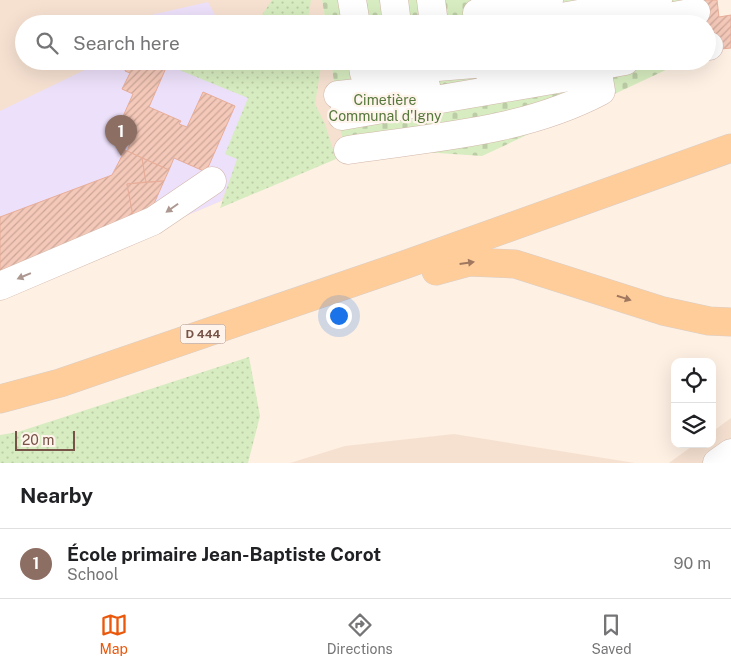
<!DOCTYPE html>
<meta charset="utf-8">
<style>
body{margin:0;font-family:"Public Sans",sans-serif;background:#f2f2f2;color:#202124}
.controls{position:absolute;right:15px;bottom:15px;display:grid;overflow:hidden;border-radius:10px;box-shadow:0 5px 20px #0002}
.controls button{width:45px;height:45px;display:grid;place-items:center;padding:0;border:0;border-bottom:1px solid #e0e0e0;background:#fff;color:#202124;font:25px sans-serif}
.scale{position:absolute;left:15px;bottom:12px;width:60px;box-sizing:border-box;padding-left:5px;border:2px solid #775347;border-top:0;font-size:14px;line-height:18px;white-space:nowrap;color:#775347;-webkit-text-stroke:4px #fff4eb;paint-order:stroke}
.you{position:absolute;left:338px;top:315px;width:18px;height:18px;margin:-12px;border:4px solid #fff;border-radius:50%;background:#1a73e8;box-shadow:0 0 0 8px #1a73e833}
.badge{display:grid;place-items:center;width:32px;height:32px;border-radius:50%;background:#ea580c;color:#fff;font-size:16px;font-weight:700}
.pin{position:absolute;translate:-50% -41px;filter:drop-shadow(0 1px 2px #0008)}
.pin::after{content:'';position:absolute;top:26px;width:18px;height:15px;background:inherit;clip-path:polygon(0 0,100% 0,50% 100%)}
.list{margin:0;padding:0;list-style:none}
h2{display:flex;justify-content:space-between;align-items:center;height:65px;margin:0;padding:0 20px;font-size:21px}
h2 small{font-size:16px;font-weight:400;color:#757577}
.list li{display:grid;grid-template-columns:32px 1fr auto;gap:15px;align-items:center;box-sizing:border-box;height:70px;padding:0 20px;border-top:1px solid #e0e0e0}
.list b{display:block;font-size:19px;white-space:nowrap}
.list p{margin:0;font-size:16px;white-space:nowrap;color:#757577}
.list em{font-size:16px;font-style:normal;color:#757577}
.icon{flex:none;width:28px;height:28px;fill:none;stroke:currentColor;stroke-width:2;stroke-linecap:round;stroke-linejoin:round}
.map{position:relative;flex:none;width:731px;height:463px;overflow:hidden}
.search{position:absolute;background:#fff;box-shadow:0 5px 20px #0002;left:15px;right:15px;top:15px;height:55px;display:flex;align-items:center;gap:12px;box-sizing:border-box;padding:0 18px;border-radius:28px;color:#757577;font-size:19px}
.sheet{height:135px;background:#fff}
nav{display:flex;justify-content:space-around;align-items:center;box-sizing:border-box;height:70px;border-top:1px solid #e0e0e0;background:#fff;font-size:14px;color:#757577}
nav a{display:grid;justify-items:center;gap:2px}
nav .on{color:#ea580c}
.map>svg:first-child{display:block}
</style>
<div class="map">
<svg width="731" height="463" viewBox="0 0 731 463">
<defs>
<pattern id="grass-dots" width="8" height="8" patternUnits="userSpaceOnUse" patternTransform="scale(1.25)"><rect width="8" height="8" fill="#d7ecc0"/><path d="M2 2h.1M6 6h.1" fill="none" stroke="#bccca6" stroke-width="1.8" stroke-linecap="round"/></pattern>
<pattern id="cemetery-stones" width="16" height="16" patternUnits="userSpaceOnUse" patternTransform="scale(1.25)"><rect width="16" height="16" fill="#d7ecc0"/><path d="M2 7V4a2 2 0 0 1 4 0v3zM10 15v-3a2 2 0 0 1 4 0v3z" fill="#bccca6"/></pattern>
<pattern id="building-hatch" width="6" height="6" patternUnits="userSpaceOnUse" patternTransform="scale(1.25)"><rect width="6" height="6" fill="#f5c9b9"/><path d="M-1 1l2-2M0 6l6-6M5 7l2-2" fill="none" stroke="#cba698"/></pattern>
</defs>
<rect width="100%" height="100%" fill="#fef0e3"/>
<!-- residential -->
<g fill="#f6e1d1">
<path d="M0,0H322L326,24H24V61H331L344,154L221,201L0,294Z"/>
<path d="M731,418V463H669L695,444H712V432Z"/>
<path d="M454,434L635,463H290L345,446Z"/>
</g>
<!-- education -->
<g fill="#ede0fa">
<path d="M208,2L220,24H131L133,19Z"/>
<path d="M115,61H240L264,107L221,201L0,294V111L99,63L113,66Z"/>
</g>
<!-- grass -->
<g fill="url(#grass-dots)">
<path d="M272,0H311L308,20L310,24H256Z"/>
<path d="M169,61H322L315,104L325,124L336,159L220,208L237,159L225,154L248,98L167,65Z"/>
<path d="M249,357L260,416L248,463H0V435L18,432Z"/>
</g>
<!-- cemetery -->
<g fill="url(#cemetery-stones)">
<path d="M322,0H701L705,24H326Z"/>
<path d="M331,61H685L482,156L424,152L344,154Z"/>
</g>
<!-- building -->
<g fill="url(#building-hatch)" stroke="#e8ad98">
<path d="M703,0H717L719,17L731,15V48L710,50Z"/>
<path d="M129,61H169L149,107L181,121L179,124L187,127L203,92L235,106L206,172L174,158L169,170L127,151L132,139L116,132L133,94L122,89L130,73L125,71Z"/>
<path d="M125,150L142,158L146,182L127,184L134,221L0,273V217L112,175Z"/>
<path d="M142,158L169,170L164,181L146,182Z"/>
<path d="M164,181L149,215L134,221L127,184Z"/>
</g>
<g fill="none" stroke-linecap="round" stroke-linejoin="round">
<!-- minor casing -->
<g stroke="#d2b8ab" stroke-width="29">
<g id="minor">
<path d="M352,0L356,24"/>
<path d="M394,0L397,24"/>
<path d="M431,0L434,24"/>
<path d="M477,13L549,0"/>
<path d="M522,24L658,0"/>
<path d="M629,24L696,12"/>
<path d="M707,46H709"/>
<path d="M362,61L364,73L486,63"/>
<path d="M597,66L625,61"/>
<path d="M488,70L538,61"/>
<path d="M338,95L426,86"/>
<path d="M342,116L598,72"/>
<path d="M348,150C434,137 524,132 601,91L596,61"/>
<path d="M0,286L153,221L212,181"/>
<path d="M717,463L731,453"/>
</g>
</g>
<!-- major casing -->
<g stroke="#d9cfcb" stroke-width="29">
<g id="major">
<path d="M436,271L469,262L515,264L663,311L709,321L731,322"/>
<path d="M0,399L60,383L404,265L731,148"/>
</g>
</g>
<!-- minor -->
<use href="#minor" stroke="#fff" stroke-width="28"/>
<!-- major -->
<use href="#major" stroke="#ffcd99" stroke-width="28"/>
</g>
<!-- one-way arrows -->
<defs><path id="oneway-solid" d="M-6-.8H1V-3.2L6.5 0L1 3.2V.8H-6Z" transform="scale(1.25)"/></defs>
<g fill="#ad9891">
<use href="#oneway-solid" transform="translate(172 208) rotate(145)"/>
<use href="#oneway-solid" transform="translate(24 276) rotate(157)"/>
</g>
<g fill="#a07860">
<use href="#oneway-solid" transform="translate(467 263) rotate(-8)"/>
<use href="#oneway-solid" transform="translate(624 298) rotate(18)"/>
</g>
<g text-anchor="middle" dominant-baseline="central" stroke-width="4.5" stroke-linejoin="round" paint-order="stroke">
<!-- shield labels -->
<rect fill="#fff4eb" stroke="#a08378" stroke-width="1" x="180.5" y="324.5" width="45" height="19" rx="4"/>
<g font-size="12" font-weight="bold" fill="#775347">
<text x="203" y="334">D 444</text>
</g>
<!-- park labels -->
<g font-size="14" fill="#55783c" stroke="#fff4eb">
<text x="385" y="100">Cimetière<tspan x="385" dy="16">Communal d'Igny</tspan></text>
</g>
</g>
</svg>
<div class="controls">
<button><svg class="icon" aria-label="locate" viewBox="0 0 24 24"><circle cx="12" cy="12" r="6"/><path d="M12 2v4M12 18v4M2 12h4M18 12h4"/></svg></button>
<button><svg class="icon" aria-label="layers" viewBox="0 0 24 24"><path d="M12 4l9 5-9 5-9-5zM3 14l9 5 9-5"/></svg></button>
</div>
<div class="scale">20 m</div>
<div class="you"></div>
<div class="pin badge" style="left:121px;top:156px;background:#8d6e63">1</div>
<div class="search"><svg class="icon" aria-label="search" viewBox="0 0 24 24"><circle cx="10" cy="10" r="6"/><path d="M15 15l6 6"/></svg>Search here</div>
</div>
<section class="sheet">
<h2>Nearby<small></small></h2>
<ul class="list">
<li><span class="badge" style="background:#8d6e63">1</span><div><b>École primaire Jean-Baptiste Corot</b><p>School</p></div><em>90 m</em></li>
</ul>
</section>
<nav>
<a class="on"><svg class="icon" aria-label="map" viewBox="0 0 24 24"><path d="M3 6l6-2 6 2 6-2v14l-6 2-6-2-6 2zM9 4v14M15 6v14"/></svg>Map</a>
<a><svg class="icon" aria-label="directions" viewBox="0 0 24 24"><path d="M12 3l9 9-9 9-9-9zM9 14v-3h6M13 9l2 2-2 2"/></svg>Directions</a>
<a><svg class="icon" aria-label="saved" viewBox="0 0 24 24"><path d="M7 4h10v16l-5-4-5 4z"/></svg>Saved</a>
</nav>
